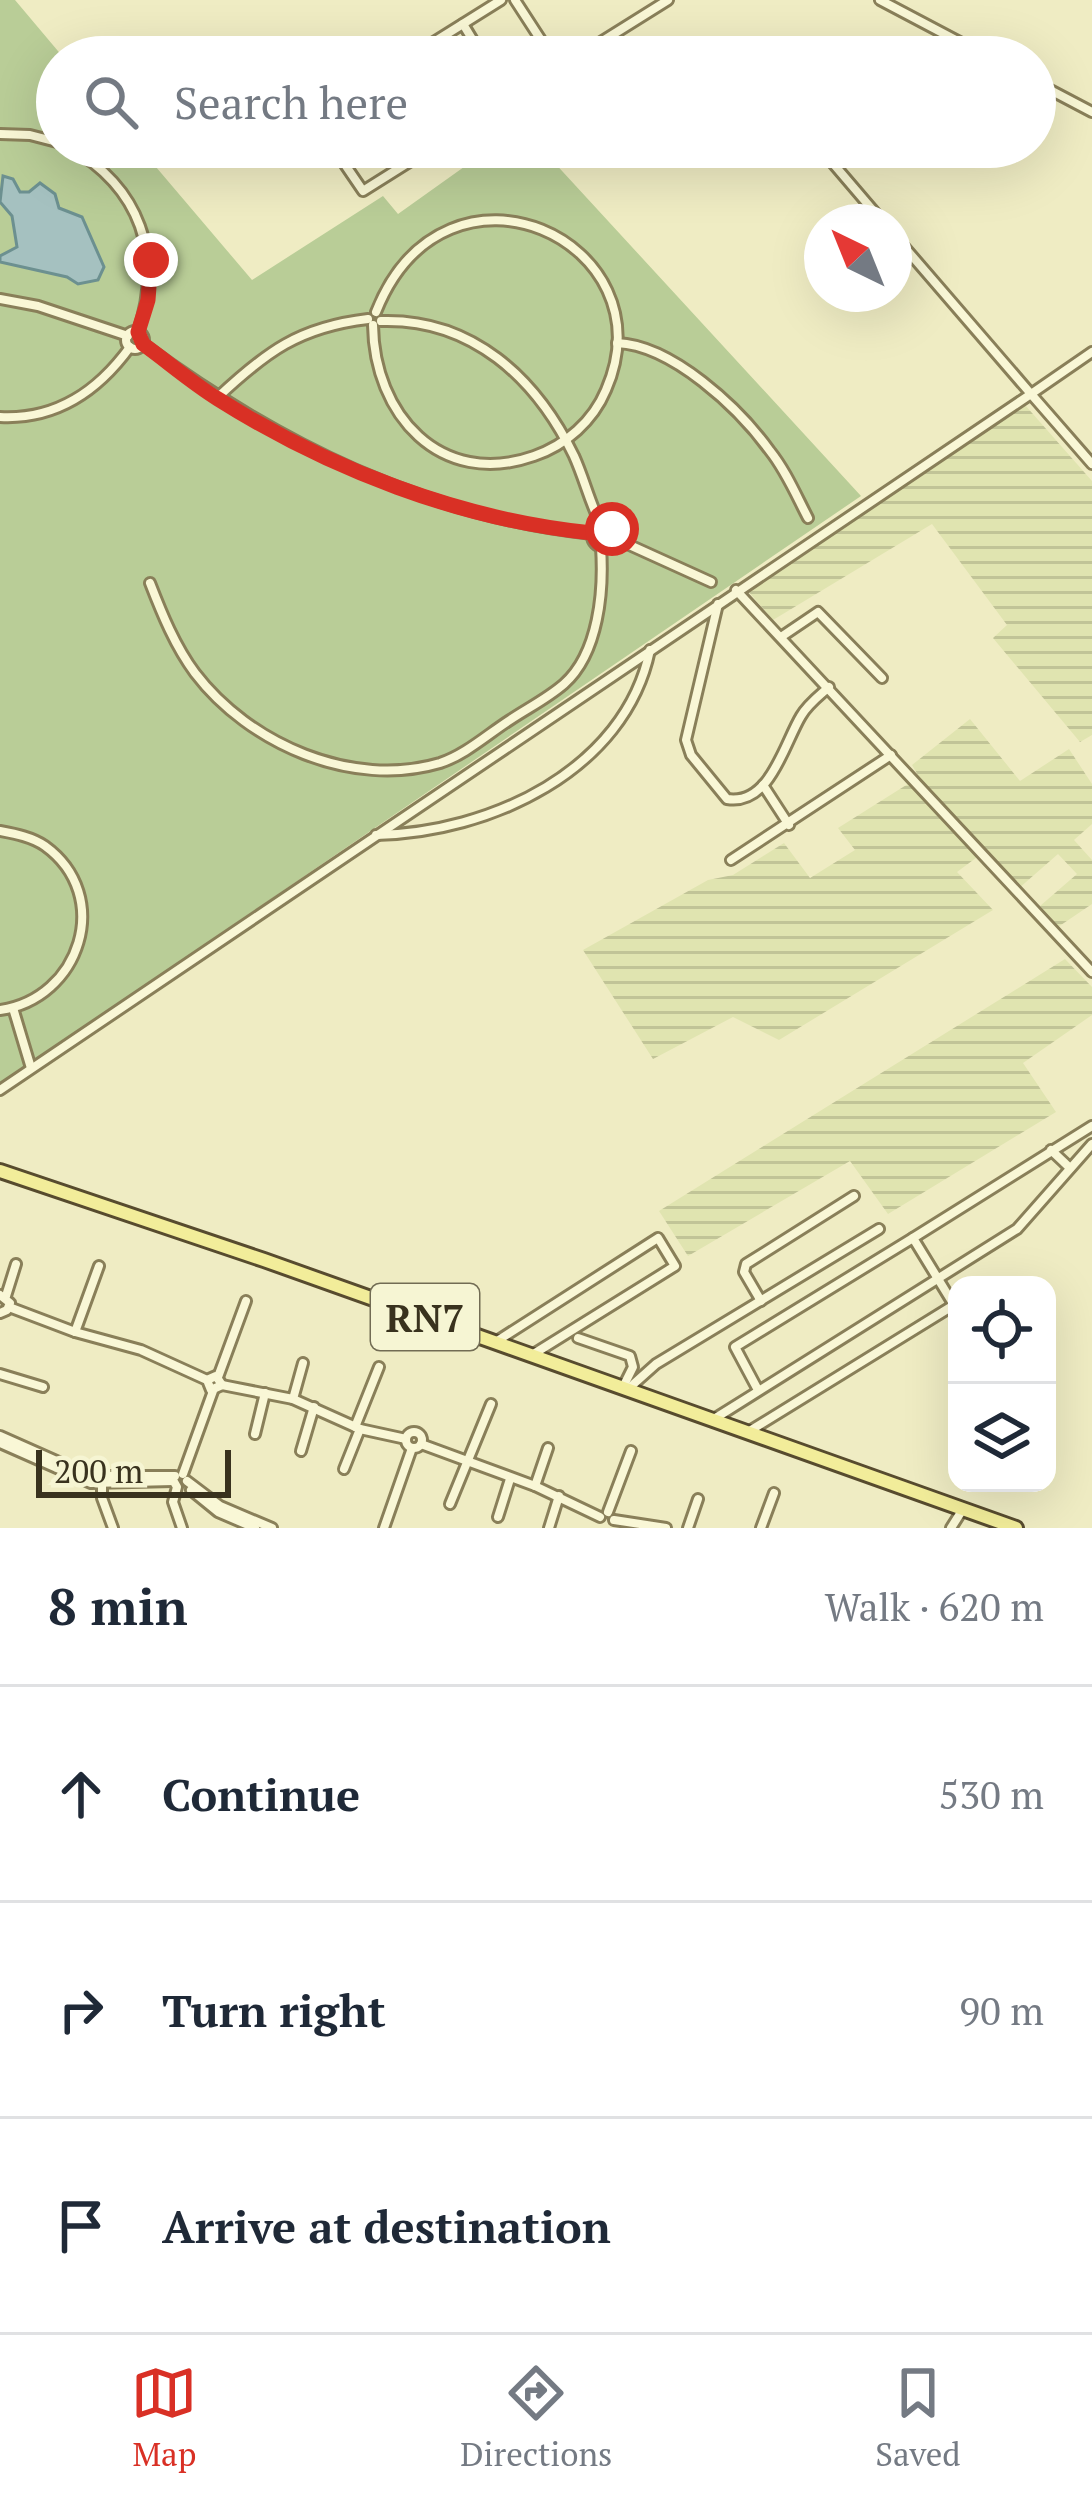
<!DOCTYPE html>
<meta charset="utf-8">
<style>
body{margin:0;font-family:"PT Serif",serif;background:#f6f6f7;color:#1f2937}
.controls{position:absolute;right:36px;bottom:36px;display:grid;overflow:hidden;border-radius:24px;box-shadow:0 12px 48px #0002}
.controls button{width:108px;height:108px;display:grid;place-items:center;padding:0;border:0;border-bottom:3px solid #e0e1e3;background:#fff;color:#1f2937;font:60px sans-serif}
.compass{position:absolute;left:804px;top:204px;width:108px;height:108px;border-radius:50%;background:#fff;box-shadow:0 12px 48px #0002;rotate:317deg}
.scale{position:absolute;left:36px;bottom:30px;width:195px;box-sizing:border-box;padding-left:12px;border:6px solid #39321e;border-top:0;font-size:33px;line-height:42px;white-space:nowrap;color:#39321e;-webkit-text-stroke:9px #f6f5d3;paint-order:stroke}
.stop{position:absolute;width:36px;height:36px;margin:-27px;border:9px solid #d93025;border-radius:50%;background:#fff}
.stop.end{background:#d93025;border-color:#fff;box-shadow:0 3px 12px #0008}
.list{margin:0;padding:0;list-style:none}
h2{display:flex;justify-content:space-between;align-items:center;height:156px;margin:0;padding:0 48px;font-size:51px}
h2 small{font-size:39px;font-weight:400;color:#747a83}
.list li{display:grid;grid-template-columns:78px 1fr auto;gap:36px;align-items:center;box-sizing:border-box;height:216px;padding:0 48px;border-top:3px solid #e0e1e3}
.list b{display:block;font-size:45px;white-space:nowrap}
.list em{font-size:39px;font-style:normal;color:#747a83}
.icon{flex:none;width:66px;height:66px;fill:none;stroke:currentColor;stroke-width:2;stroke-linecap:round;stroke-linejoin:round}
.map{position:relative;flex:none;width:1092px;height:1528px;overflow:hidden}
.search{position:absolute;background:#fff;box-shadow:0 12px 48px #0002;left:36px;right:36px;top:36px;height:132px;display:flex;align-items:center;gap:30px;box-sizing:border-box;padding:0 42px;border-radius:66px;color:#747a83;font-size:45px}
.sheet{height:804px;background:#fff}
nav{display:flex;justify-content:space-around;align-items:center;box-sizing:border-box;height:168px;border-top:3px solid #e0e1e3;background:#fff;font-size:33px;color:#747a83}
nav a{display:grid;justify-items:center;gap:6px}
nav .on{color:#d93025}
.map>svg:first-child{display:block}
</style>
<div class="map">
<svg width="1092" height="1528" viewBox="0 0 1092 1528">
<defs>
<pattern id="farmland-rules" width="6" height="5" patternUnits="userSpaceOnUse" patternTransform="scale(3)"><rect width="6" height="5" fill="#e0e4b0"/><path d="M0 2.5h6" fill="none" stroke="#c1c497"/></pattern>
</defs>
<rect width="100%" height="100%" fill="#efecc3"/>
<!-- farmland -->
<g fill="url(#farmland-rules)">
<path d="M1025,405L1092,481V735L1080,742L993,638L1007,625L932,524L773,620L748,591Z"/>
<path d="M970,719L1020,781L1069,749L1092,784V824L1074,840L1092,860V904L1058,927L1040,906L1077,874L1058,854L1018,889L984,852L957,872L993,910L779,1040L733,1017L653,1059L583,950L708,880L733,875L784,843L810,878L855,850L838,828L919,777L912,765Z"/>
<path d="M1065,959L1092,987V1015L1023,1063L1056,1112L888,1214L850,1161L688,1256L659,1211Z"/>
</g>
<!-- green -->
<path fill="#b9cd97" d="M0,0H15L63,57H57V147H139L252,280L383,196L398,214L492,147H540L861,496L0,1084Z"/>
<!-- water -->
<path fill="#a5c1c0" stroke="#6c9090" stroke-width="3" d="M3,176L13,179L20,192H29L40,183L55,194L59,208L82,217L104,267L98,280L78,284L67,277L0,262V256L17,247L12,216L0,202Z"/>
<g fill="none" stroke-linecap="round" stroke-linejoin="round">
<!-- street casing -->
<g stroke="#897f59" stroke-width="14">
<g id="street">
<path d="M515,0L552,57"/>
<path d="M880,0L988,57"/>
<path d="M463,24L483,57"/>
<path d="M410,57L501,0"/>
<path d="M577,57L668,0"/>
<path d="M1035,82L1092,112"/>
<path d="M0,134L30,135L57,142"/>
<path d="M69,147C141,188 163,255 138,332"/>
<path d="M333,147L363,191L433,147"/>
<path d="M819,147L883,222"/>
<path d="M894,235L1031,394L1092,352"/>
<path d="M0,299L38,306L128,336"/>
<path d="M381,321C472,318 536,378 574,456C584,478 590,503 601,525"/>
<path d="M373,325C374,414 440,489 534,456C566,445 593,421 606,390C671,242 446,136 376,312"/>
<circle cx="135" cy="340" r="9"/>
<path d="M617,343C672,345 739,408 770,451C786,471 796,495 808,518"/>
<path d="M143,344C277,443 424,516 592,534"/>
<path d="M217,398C266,352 299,327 368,319"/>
<path d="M0,417C57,420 98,391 130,347"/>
<circle cx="603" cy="536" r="11"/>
<path d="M614,538L711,582"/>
<path d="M150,583C162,614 175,646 195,673C249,744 352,789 440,763C465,755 488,734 510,720C528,708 548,698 564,684C599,653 604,590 601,547"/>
<path d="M736,590L1092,972"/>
<path d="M718,604L686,740L691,755L727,799C770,806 784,744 801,716C808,704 819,696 829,687"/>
<path d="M781,637L818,612L882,678"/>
<path d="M763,785L789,825"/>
<path d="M0,831C16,834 32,837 45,846C114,896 80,999 0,1010"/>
<path d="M376,835C489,833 625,771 650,650"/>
<path d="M731,860L891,755"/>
<path d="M13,1008L31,1068"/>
<path d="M0,1090L1031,394L1092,464"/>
<path d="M1051,1150L1070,1168"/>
<path d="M913,1238L1092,1126"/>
<path d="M0,1295L10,1303L7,1310L0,1313"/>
<path d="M6,1296L16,1264"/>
<path d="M761,1301L744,1272L746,1264L854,1196"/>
<path d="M9,1307L75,1332L141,1350L207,1380L211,1390L222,1385L216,1376L207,1380"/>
<path d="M75,1332L99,1266"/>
<path d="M578,1338L630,1356L633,1367L623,1387"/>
<path d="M497,1341L658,1238L675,1266L532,1355"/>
<path d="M0,1374L43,1387"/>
<path d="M218,1377L246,1301"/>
<path d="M222,1385L293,1399L360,1429L406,1439"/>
<path d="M628,1389L656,1364L879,1229"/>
<path d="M293,1399L303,1363"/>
<path d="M714,1419L1017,1229L1092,1144"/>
<path d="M355,1427L379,1367"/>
<path d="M748,1432L954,1305L913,1238L735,1347L758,1390"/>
<circle cx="414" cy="1440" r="8"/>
<path d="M255,1434L265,1393"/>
<path d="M0,1436L90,1476H175"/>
<path d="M0,1443L91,1483L173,1481"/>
<path d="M421,1444L535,1486L600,1517"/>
<path d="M301,1451L314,1407"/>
<path d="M344,1469L360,1429"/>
<path d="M183,1474L213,1391"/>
<path d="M173,1480L177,1487L173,1502L182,1528"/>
<path d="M187,1481L220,1506L272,1528"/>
<path d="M102,1484V1498L113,1528"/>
<path d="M535,1486L548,1448"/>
<path d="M191,1490L218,1512L255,1528"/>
<path d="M450,1504L491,1404"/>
<path d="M608,1512L631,1451"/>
<path d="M498,1517L510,1479"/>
<path d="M614,1520L666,1528"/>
<path d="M384,1528L412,1448"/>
<path d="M549,1528L559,1496"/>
<path d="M688,1528L698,1499"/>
<path d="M761,1528L774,1493"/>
<path d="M951,1528L963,1509"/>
</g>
</g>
<!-- primary casing -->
<g stroke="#574b2e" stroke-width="18">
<path id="primary" d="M0,1171L264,1260L1016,1528"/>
</g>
<!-- street -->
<use href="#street" stroke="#f9f7d6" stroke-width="8"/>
<!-- primary -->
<use href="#primary" stroke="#f2ed9a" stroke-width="12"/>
</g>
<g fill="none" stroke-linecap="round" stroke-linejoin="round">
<!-- route -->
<path stroke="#d93025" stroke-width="15" d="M151,260L148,300L138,332L143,344C168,362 192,383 218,399C329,469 461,520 592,533L604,525L612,529"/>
</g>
<g text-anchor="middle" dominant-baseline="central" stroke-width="9" stroke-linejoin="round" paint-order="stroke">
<!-- shield labels -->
<rect fill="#f6f5d3" stroke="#726c54" stroke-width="3" x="371" y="1284" width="108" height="66" rx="9"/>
<g font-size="39" font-weight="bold" fill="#39321e">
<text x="425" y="1317">RN7</text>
</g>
</g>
</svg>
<div class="controls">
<button><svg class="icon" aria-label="locate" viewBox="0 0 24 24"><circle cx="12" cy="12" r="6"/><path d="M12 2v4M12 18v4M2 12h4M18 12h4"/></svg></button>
<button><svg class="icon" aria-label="layers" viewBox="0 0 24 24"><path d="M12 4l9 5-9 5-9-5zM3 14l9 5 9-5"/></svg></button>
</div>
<svg class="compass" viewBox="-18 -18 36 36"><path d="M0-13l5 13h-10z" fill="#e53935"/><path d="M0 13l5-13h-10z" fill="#747a83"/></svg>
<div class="scale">200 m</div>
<div class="stop" style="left:612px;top:529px"></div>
<div class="stop end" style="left:151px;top:260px"></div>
<div class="search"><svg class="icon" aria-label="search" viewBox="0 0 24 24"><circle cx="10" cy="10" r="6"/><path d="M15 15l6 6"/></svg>Search here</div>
</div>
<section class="sheet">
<h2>8 min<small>Walk · 620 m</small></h2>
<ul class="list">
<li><svg class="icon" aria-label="ahead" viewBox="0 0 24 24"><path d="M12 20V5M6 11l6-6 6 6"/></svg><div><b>Continue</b></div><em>530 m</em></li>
<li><svg class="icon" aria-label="right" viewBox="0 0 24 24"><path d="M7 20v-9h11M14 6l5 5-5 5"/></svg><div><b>Turn right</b></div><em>90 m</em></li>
<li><svg class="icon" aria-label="arrive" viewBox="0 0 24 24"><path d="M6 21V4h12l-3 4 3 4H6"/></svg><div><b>Arrive at destination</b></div></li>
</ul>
</section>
<nav>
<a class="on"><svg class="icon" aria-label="map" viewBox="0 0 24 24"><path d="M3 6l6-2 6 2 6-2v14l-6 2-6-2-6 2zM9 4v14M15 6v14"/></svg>Map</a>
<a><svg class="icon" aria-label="directions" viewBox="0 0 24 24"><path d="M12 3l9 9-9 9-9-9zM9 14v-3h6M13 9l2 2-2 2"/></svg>Directions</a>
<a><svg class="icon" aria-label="saved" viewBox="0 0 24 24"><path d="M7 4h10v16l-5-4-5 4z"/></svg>Saved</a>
</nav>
